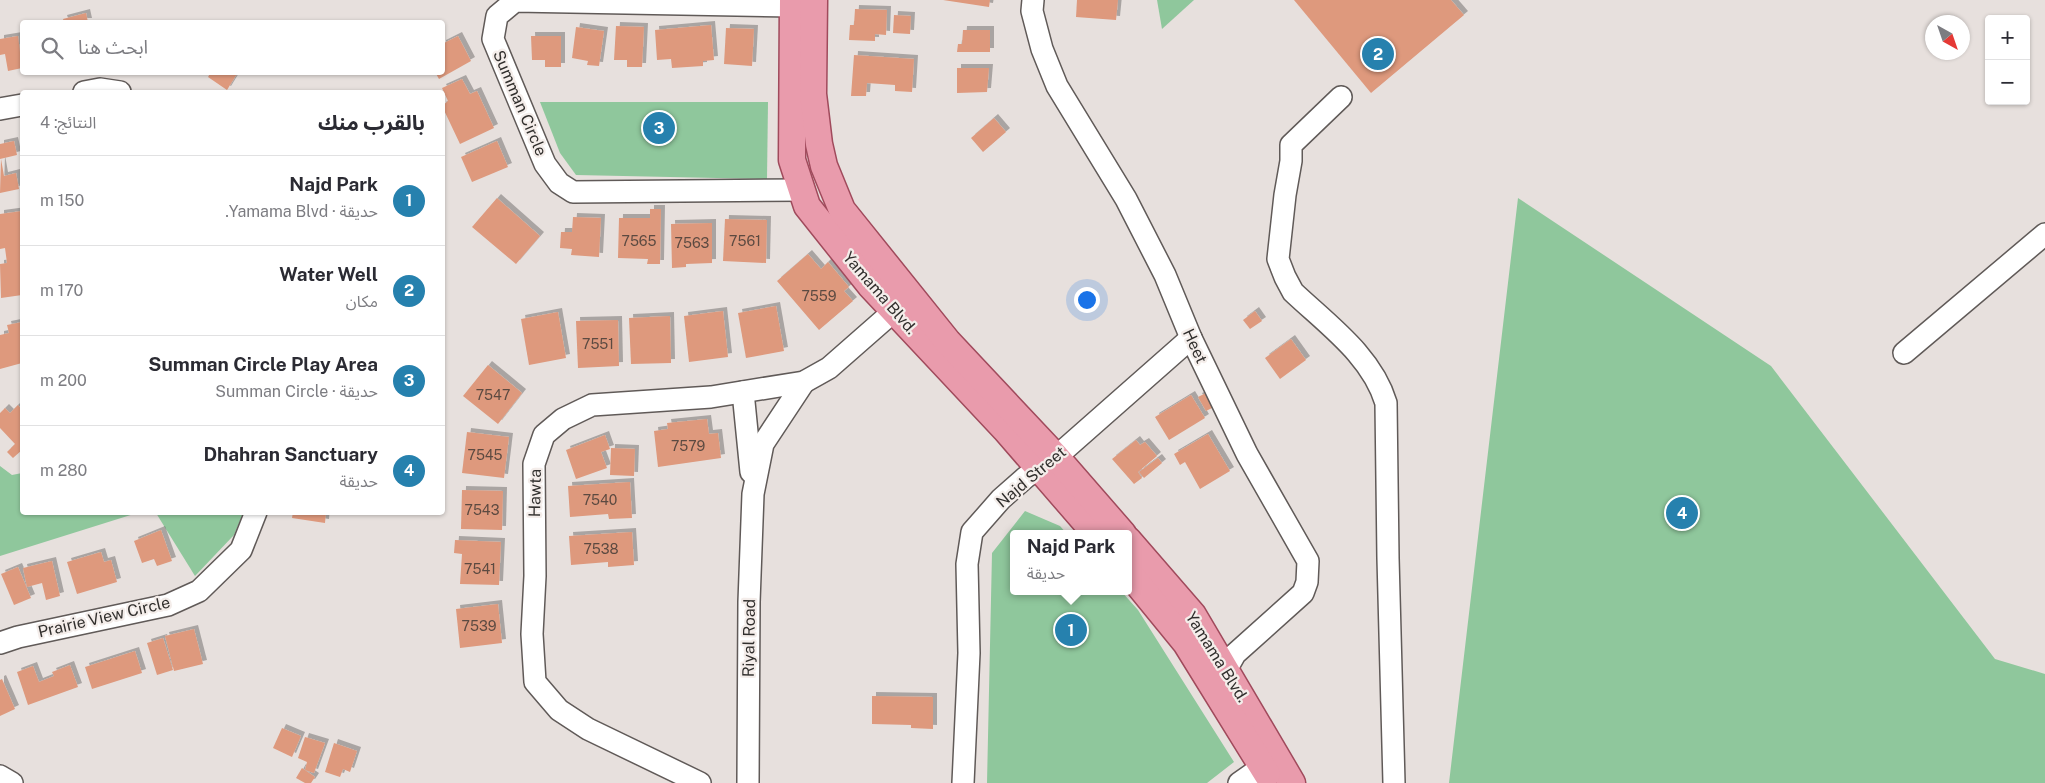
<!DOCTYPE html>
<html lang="ar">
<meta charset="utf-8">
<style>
body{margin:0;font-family:"Public Sans","Noto Sans Arabic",sans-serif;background:#f2f2f3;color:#2b2b33;direction:rtl}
.controls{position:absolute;right:15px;top:15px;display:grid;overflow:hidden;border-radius:5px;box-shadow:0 1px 4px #0004}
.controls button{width:45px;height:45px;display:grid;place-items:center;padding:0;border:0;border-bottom:1px solid #e1e1e2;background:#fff;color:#2b2b33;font:25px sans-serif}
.compass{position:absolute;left:1925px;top:15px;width:45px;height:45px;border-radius:50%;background:#fff;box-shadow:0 1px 4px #0004;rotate:140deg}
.you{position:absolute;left:1086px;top:299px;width:18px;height:18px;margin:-12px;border:4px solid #fff;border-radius:50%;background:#1a73e8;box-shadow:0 0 0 8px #1a73e833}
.badge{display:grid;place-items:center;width:32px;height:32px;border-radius:50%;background:#2681ae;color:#fff;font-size:16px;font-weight:700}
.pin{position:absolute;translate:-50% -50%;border:2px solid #fff;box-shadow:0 1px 5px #0006}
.popup{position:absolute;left:1010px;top:530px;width:122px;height:65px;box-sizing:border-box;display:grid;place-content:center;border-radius:5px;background:#fff;filter:drop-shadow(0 1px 4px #0005);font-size:16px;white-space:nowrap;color:#7c7c81}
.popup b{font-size:19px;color:#2b2b33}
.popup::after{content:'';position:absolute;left:50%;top:100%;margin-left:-10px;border:10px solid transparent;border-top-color:#fff}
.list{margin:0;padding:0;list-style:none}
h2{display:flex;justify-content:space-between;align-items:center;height:65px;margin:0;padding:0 20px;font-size:21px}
h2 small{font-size:16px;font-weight:400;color:#7c7c81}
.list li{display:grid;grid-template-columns:32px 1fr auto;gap:15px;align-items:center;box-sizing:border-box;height:90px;padding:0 20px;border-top:1px solid #e1e1e2}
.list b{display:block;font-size:19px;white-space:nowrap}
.list p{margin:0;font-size:16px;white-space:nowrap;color:#7c7c81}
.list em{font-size:16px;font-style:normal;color:#7c7c81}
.icon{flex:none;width:28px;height:28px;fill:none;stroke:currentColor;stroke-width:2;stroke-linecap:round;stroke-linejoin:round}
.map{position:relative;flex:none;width:2045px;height:783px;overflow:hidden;direction:ltr}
.search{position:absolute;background:#fff;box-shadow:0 1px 4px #0004;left:20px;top:20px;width:425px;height:55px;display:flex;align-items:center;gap:12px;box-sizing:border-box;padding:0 18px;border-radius:5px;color:#7c7c81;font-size:19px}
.panel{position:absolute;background:#fff;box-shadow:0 1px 4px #0004;left:20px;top:90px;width:425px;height:425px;border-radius:5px;direction:rtl}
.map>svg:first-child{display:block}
</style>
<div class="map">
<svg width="2045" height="783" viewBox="0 0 2045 783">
<defs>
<filter id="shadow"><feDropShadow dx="4" dy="-4" stdDeviation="0" flood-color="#0004"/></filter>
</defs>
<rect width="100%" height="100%" fill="#e7e0dd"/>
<!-- green -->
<g fill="#8fc79c">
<path d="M1157,0H1194L1162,29Z"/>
<path d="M540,102H768L767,179L576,175L560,153Z"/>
<path d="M1518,198L1771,366L1995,659L2045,674V783H1449Z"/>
<path d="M0,466L12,475L22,473V512L137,513L0,556Z"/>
<path d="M1025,511L1060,526L1067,534H1014V591H1121L1138,610L1234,762L1207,783H987L992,553Z"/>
<path d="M156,513H243L234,535L195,576Z"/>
</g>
<!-- building -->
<g fill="#de997d" filter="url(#shadow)">
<path d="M943,0H990L989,7Z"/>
<path d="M1077,0H1118L1116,20L1076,17Z"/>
<path d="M1294,0H1451L1464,15L1371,93Z"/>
<path d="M855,9L887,10L886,35L875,34V41L849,40L850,25H854Z"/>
<path d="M86,13L88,22H64L63,19Z"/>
<path d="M894,15L911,16L910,34L893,33Z"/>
<path d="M711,25L714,60L703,61V66L672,68L671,59L657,60L655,30Z"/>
<path d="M616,26L644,27L642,67H627V60H614Z"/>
<path d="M576,27L604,31L599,66L587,65L588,61L572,58Z"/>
<path d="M726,28L754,29L752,66L724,64Z"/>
<path d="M963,30H990V52H957L958,44H962Z"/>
<path d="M18,36L22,68L8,71L5,54L0,55V39Z"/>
<path d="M458,36L471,61L439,79L435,72H442V44Z"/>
<path d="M531,36H561V67H545V60H532Z"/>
<path d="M854,55L914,59L912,92L895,91V85L867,83L866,96H851Z"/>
<path d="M957,68H989L987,92L957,93Z"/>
<path d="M211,72H238L227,90L208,77Z"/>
<path d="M462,79L470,94L477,91L494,128L460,144L442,106L448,101L442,88Z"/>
<path d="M994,118L1006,132L983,152L971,138Z"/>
<path d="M14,141L17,155L0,159V144Z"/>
<path d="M497,141L508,167L472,182L461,157Z"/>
<path d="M1,159L4,176L16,173L19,189L0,193Z"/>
<path d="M497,198L540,236L516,264L472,227Z"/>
<path d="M650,209H661L660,264H647L648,259L618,258L619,218H650Z"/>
<path d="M22,211V295L1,298L0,264L7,263L5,248L0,249V214Z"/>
<path d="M573,217L601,218L599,257L571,255L572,249L560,248L561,232H572Z"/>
<path d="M725,219L767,220L766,263L723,261Z"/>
<path d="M712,223V263L686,264V267L672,268L671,224Z"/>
<path d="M808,254L821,269L828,262L849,287L844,291L853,301L819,330L777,281Z"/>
<path d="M776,306L784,351L746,358L738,313Z"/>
<path d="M723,311L728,357L689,362L684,316Z"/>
<path d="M1255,311L1262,321L1250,329L1243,320Z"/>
<path d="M558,312L566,358L529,365L521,319Z"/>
<path d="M670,316L671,363L631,364L629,318Z"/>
<path d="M618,320L619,366L578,368L576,321Z"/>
<path d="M22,322V363L0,369V335L9,333L7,325Z"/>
<path d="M1291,339L1306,360L1280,379L1265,358Z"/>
<path d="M488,365L522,393L498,424L463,396Z"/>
<path d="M1210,391L1218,405L1206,411L1198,397Z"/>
<path d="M1191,395L1205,418L1169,440L1155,417Z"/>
<path d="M18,405L22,410V450L13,458L7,452L15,444L0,428V413L5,408L10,413Z"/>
<path d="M707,419L709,434L718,433L721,458L658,467L654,431L668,429L667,423Z"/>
<path d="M467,432L509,437L504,478L462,473Z"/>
<path d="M1208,434L1230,471L1200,489L1185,462L1180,465L1174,454Z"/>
<path d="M605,435L610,449L601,452L607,468L576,479L566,450Z"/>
<path d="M1136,440L1140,445L1145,442L1157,456L1138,472L1142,478L1134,484L1112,459Z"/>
<path d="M611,448L635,449L634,476L610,475Z"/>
<path d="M1158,458L1162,463L1144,478L1139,472Z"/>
<path d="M630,482L632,518L609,519L608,514L570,517L568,486Z"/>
<path d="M462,490L503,491L502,530L461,529Z"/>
<path d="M293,512H326L325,523L292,518Z"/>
<path d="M161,530L172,561L157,566L154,559L142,563L134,541Z"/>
<path d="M632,532L634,565L608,567V562L571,565L569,536Z"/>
<path d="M455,540L501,542L499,585L460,584L462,554L454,553Z"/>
<path d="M101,552L104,562L111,560L117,582L77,594L67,562Z"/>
<path d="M52,561L60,596L46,600L42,583L27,587L23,568Z"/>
<path d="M18,567L31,598L14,605L1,574Z"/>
<path d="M498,604L502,643L460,648L456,609Z"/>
<path d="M194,629L203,664L174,671L165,636Z"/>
<path d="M163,638L173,670L157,675L147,643Z"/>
<path d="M135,651L142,673L92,689L85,667Z"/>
<path d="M70,665L78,687L28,705L17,672L33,666L39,682L54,676L52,672Z"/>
<path d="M2,679L15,709L0,716V680Z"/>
<path d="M872,696L933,697V729L911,728V725L872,724Z"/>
<path d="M282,728L301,736L292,757L273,748Z"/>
<path d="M305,737L325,743L314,773L305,770L307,762L298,758Z"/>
<path d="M334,743L357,751L350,772L343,769L340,777L325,772Z"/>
<path d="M302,768L315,777L311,783H305L296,778Z"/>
</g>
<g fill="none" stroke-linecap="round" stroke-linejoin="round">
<!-- minor casing -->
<g stroke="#605a58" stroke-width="24">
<g id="minor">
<path d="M1033,0L1032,11L1042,49L1057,86L1126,199L1165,275L1191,338L1247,454L1308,561L1307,582L1303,593L1235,654L1226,670"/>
<path d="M793,6L515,1L497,16L493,39L545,164L559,183L573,192L802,190"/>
<path d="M84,92L100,89L120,92"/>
<path d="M1341,97L1291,145V161L1285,195L1278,259L1285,277L1293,292C1328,325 1372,356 1386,403L1388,558L1394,783"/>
<path d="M0,109L22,105"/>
<path d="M1904,353L2045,234"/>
<path d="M743,392L751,472"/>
<path d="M0,643L18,637L168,605L199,591L241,550L256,512"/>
<path d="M0,776L12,783"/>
<path d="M700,783L588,729L559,710L535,682L532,634L535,576L534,464L544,435L563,419L592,405L711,397L804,382L829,368L894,311"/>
<path d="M748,783L749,602L753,494L763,444L804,382"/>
<path d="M963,783L969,653L967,564L972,532L1001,499L1026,477L1056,457L1191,338"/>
<path d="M1239,783L1262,767"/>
</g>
</g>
<!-- major casing -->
<g stroke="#a04a5c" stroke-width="29">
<g id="major">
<path d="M793,0L792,160L807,206L870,285L1005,429L1096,534"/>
<path d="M814,0L813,94L819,144L824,166L842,210L948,342L1056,457L1123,534"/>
<path d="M1128,540L1193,615L1292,783"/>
<path d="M1128,572L1186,643L1267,774"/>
</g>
</g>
<!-- minor -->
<use href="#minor" stroke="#fff" stroke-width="21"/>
<!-- major -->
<use href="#major" stroke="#e99bac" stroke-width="26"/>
</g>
<g text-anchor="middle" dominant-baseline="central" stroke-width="4.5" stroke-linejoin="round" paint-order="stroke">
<!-- number labels -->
<g font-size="14" fill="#5c4a41">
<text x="639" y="241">7565</text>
<text x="745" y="241">7561</text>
<text x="692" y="243">7563</text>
<text x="819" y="296">7559</text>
<text x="598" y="344">7551</text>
<text x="493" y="395">7547</text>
<text x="688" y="446">7579</text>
<text x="485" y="455">7545</text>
<text x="600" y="500">7540</text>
<text x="482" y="510">7543</text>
<text x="601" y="549">7538</text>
<text x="480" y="569">7541</text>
<text x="479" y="626">7539</text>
</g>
<!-- street labels -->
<g font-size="16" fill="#312f2d" stroke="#f4edea">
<text transform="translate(520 103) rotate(67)">Summan Circle</text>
<text transform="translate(880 293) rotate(49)">Yamama Blvd.</text>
<text transform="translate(1195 346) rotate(65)">Heet</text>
<text transform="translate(1031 477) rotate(-40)">Najd Street</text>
<text transform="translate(535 493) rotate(-89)">Hawta</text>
<text transform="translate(104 617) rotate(-13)">Prairie View Circle</text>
<text transform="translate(749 638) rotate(-89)">Riyal Road</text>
<text transform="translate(1217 657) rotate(58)">Yamama Blvd.</text>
</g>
</g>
</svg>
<div class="controls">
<button>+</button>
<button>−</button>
</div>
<svg class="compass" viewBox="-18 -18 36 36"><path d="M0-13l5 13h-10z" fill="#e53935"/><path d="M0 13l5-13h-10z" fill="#7c7c81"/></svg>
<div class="you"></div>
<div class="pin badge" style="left:1071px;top:630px">1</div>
<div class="popup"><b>Najd Park</b>حديقة</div>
<div class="pin badge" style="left:1378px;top:54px">2</div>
<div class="pin badge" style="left:659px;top:128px">3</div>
<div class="pin badge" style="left:1682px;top:513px">4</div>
<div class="search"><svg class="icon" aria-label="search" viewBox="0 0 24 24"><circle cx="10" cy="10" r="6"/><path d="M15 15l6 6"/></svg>ابحث هنا</div>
<section class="panel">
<h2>بالقرب منك<small>النتائج: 4</small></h2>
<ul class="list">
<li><span class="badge">1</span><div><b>Najd Park</b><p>حديقة · Yamama Blvd.</p></div><em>150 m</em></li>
<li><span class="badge">2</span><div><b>Water Well</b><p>مكان</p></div><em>170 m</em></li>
<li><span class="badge">3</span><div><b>Summan Circle Play Area</b><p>حديقة · Summan Circle</p></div><em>200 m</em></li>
<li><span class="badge">4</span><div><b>Dhahran Sanctuary</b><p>حديقة</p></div><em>280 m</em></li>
</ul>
</section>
</div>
